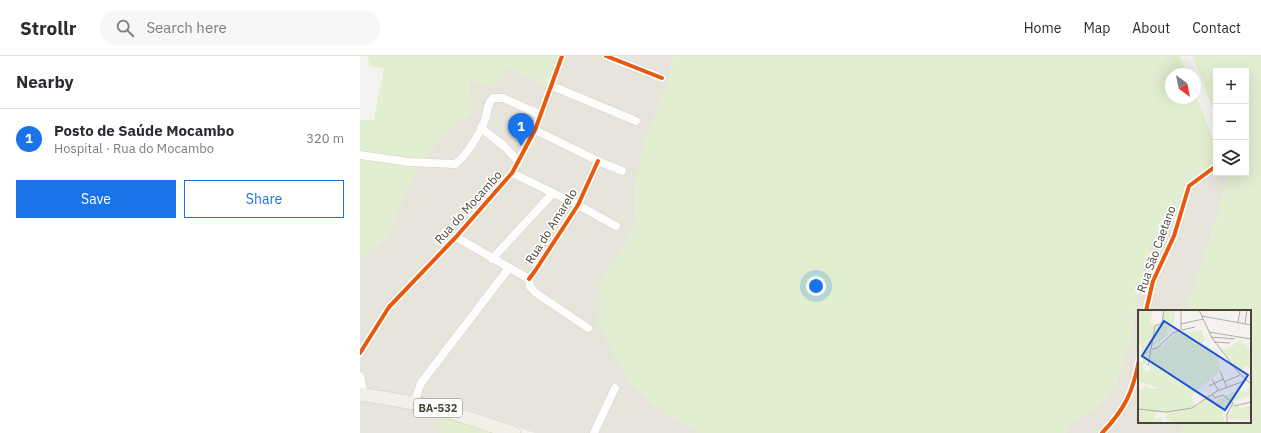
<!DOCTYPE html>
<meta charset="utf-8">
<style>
body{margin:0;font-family:"IBM Plex Sans",sans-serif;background:#f7f7f7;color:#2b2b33}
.controls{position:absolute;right:12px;top:12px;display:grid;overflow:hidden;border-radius:0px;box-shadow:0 4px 16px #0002}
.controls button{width:36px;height:36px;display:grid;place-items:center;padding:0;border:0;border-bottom:1px solid #e1e1e2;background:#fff;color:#2b2b33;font:20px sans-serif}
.compass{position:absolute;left:805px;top:12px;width:36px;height:36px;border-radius:50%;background:#fff;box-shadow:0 4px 16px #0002;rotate:147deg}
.you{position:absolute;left:456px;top:230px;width:14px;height:14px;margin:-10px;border:3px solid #fff;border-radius:50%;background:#1a73e8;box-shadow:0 0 0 6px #1a73e833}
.badge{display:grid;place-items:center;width:26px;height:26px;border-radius:50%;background:#1a73e8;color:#fff;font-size:13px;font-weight:700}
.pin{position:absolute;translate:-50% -33px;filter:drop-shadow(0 1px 2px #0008)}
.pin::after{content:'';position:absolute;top:21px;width:14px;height:12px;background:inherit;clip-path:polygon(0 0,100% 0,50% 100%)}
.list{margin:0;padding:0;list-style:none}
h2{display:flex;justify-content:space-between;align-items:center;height:52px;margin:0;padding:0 16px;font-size:17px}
h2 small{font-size:13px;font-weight:400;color:#7c7c81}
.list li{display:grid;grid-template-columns:26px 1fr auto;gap:12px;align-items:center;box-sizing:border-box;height:60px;padding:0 16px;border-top:1px solid #e1e1e2}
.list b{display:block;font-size:15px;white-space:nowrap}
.list p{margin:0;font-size:13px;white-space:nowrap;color:#7c7c81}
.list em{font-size:13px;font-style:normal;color:#7c7c81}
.actions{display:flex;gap:8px;padding:12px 16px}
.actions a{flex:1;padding:9px 0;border:1px solid #1a73e8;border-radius:0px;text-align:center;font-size:14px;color:#1a73e8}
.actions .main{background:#1a73e8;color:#fff}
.icon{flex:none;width:22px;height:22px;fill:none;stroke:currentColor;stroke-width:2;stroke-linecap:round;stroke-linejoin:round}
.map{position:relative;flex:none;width:901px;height:377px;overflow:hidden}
header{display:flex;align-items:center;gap:24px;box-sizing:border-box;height:56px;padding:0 20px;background:#fff;border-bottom:1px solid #e1e1e2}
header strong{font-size:19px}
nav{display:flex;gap:22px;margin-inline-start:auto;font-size:14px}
.search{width:280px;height:36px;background:#f7f7f7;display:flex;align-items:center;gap:10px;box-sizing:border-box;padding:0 14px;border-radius:22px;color:#7c7c81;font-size:15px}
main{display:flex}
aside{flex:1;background:#fff}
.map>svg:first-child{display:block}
</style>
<header>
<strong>Strollr</strong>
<div class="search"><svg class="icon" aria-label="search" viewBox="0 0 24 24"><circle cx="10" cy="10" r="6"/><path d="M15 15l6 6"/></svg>Search here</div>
<nav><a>Home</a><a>Map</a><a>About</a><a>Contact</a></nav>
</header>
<main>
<aside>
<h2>Nearby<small></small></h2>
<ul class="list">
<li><span class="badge">1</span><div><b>Posto de Saúde Mocambo</b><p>Hospital · Rua do Mocambo</p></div><em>320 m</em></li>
</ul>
<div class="actions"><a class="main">Save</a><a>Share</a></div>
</aside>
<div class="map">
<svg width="901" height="377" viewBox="0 0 901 377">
<rect width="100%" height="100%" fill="#f4f2ee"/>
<!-- residential -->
<g fill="#e7e4dc">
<path d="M197,0H313L309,23L295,60L290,68L274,135L276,168L262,196L243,220L270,327L293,348L338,377H175L85,347L0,334V203L27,180L57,113L66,101L92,70L111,58L109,24L149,11L187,30Z"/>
<path d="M856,112V117H869L861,147L826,255H779V366H825L820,377H705L710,370L740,347L757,327L771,281L782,215L795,180L816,154L826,129Z"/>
<path d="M0,345L67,355L83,361L80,377H0Z"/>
</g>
<!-- green -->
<g fill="#e1eecf">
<path d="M7,0H197L188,30L149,12L134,32L109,24L111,58L92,70L66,101L57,113L27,180L0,203V64H14L24,12L10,10Z"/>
<path d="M313,0H820L827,18H811V42H835V38L856,89V112L826,129L816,154L795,180L782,215L771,281L757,327L740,347L710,370L705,377H338L293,348L270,327L254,300L238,267L239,238L243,220L262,196L276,168L274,135L281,100L290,68L295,60L309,23Z"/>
<path d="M833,0H901V377H820L825,366H890V255H826L861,147L869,117H886V15H856V61Z"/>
<path d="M83,361L130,377H80Z"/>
</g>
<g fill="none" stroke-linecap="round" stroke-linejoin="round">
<!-- minor casing -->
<g stroke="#d2d0cb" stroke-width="9">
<g id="minor">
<path d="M246,0L302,22"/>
<path d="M192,30L276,65"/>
<path d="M121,72L144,90L159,106"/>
<path d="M175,74L238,105L262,115"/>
<path d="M0,99L49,106L95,108C105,102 120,77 124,66C128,58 126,48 133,42H143L181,59"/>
<path d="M152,117L218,149L256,170"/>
<path d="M96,181L169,223"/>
<path d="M132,203L193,137"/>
<path d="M169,223L175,215L218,149L238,105"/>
<path d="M169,223L170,231L176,237L228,272"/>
<path d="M786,255L793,225L814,180L829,130L856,110"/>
<path d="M0,297L29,251L96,181L152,117L175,74L202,0"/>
<path d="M0,320L4,339"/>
<path d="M58,347L56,341L61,327L149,212"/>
<path d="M234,377L255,332"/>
<path d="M742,377C765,353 773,336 779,304"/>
</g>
</g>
<!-- primary casing -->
<g stroke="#d6cebb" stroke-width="14">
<path id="primary" d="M0,338L71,350L154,377"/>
</g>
<!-- minor -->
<use href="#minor" stroke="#fdfdfc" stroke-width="8"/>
<!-- primary -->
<use href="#primary" stroke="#f2efe6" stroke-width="13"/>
<!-- cycleway casing -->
<g stroke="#fff" stroke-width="6">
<g id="cycleway">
<path d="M246,0L302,22"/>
<path d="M169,223L175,215L218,149L238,105"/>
<path d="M786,255L793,225L814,180L829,130L856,110"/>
<path d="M0,297L29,251L96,181L152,117L175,74L202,0"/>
<path d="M742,377C765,353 773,336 779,304"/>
</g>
</g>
<!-- cycleway -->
<use href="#cycleway" stroke="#e8590c" stroke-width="4"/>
</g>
<g text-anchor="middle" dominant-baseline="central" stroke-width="3.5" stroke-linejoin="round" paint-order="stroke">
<!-- shield labels -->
<rect fill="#fff" stroke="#817c74" stroke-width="1" x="54" y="343" width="48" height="18" rx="3"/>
<g font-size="11" font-weight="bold" fill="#4b4439">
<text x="78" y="352">BA-532</text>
</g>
<!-- street labels -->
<g font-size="12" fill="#4b4439" stroke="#fff">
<text transform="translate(108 151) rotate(-48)">Rua do Mocambo</text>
<text transform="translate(191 170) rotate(-58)">Rua do Amarelo</text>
<text transform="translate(796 193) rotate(-70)">Rua São Caetano</text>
</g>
</g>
<!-- overview -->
<g transform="translate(778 254)">
<rect width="113" height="113" fill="#f4f2ee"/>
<path d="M0,0H15L12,13L23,15L26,0H37L35,15L29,19V25L13,38L9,54H4L7,61L11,62L13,58L11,53L14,38L24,36L37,24L63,20L67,28L64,34L79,41L82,57L79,64L53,86L58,97L72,86L78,91L95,82L109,81L113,75V85L95,92L103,99L113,95V108L110,110L91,109V102L93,103L95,97L90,93L85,103L86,111L90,113H37L27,108L29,103L18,102L16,109L24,108L23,113H0V77L5,80L6,75L13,79L22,78L0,72V53L6,51L2,47L4,38L0,31ZM102,30L111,38L113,58L108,55L101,62L84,40L90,39Z" fill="#e1eecf"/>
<path fill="none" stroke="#b0aca6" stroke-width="1" d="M43,0V14M61,0L74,28L100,62L113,74M64,6L113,15M100,13L102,0M107,14L109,0M44,20L57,17M71,22L113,29M73,27L97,29M76,32L92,33M14,39L19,38L35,23L43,20V14L65,9M10,56L17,16L24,13L26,0M82,61L89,78M74,69L80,80M86,72L102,65M71,76L85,69M74,84L77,88L85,85L95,93L89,104V113M96,96L113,92M0,99L28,102L54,98L79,81L109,70"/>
<path fill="#1d4ed8" fill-opacity="0.15" stroke="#1d4ed8" stroke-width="2" d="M26,11L110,65L87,100L4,46Z"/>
<rect width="113" height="113" fill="none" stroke="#4b4439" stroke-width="2"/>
</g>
</svg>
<div class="controls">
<button>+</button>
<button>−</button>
<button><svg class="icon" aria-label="layers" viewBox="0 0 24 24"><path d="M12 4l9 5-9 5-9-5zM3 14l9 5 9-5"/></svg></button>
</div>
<svg class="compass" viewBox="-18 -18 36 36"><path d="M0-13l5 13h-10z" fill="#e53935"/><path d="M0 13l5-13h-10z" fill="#7c7c81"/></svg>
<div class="you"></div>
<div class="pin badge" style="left:161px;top:90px">1</div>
</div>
</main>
